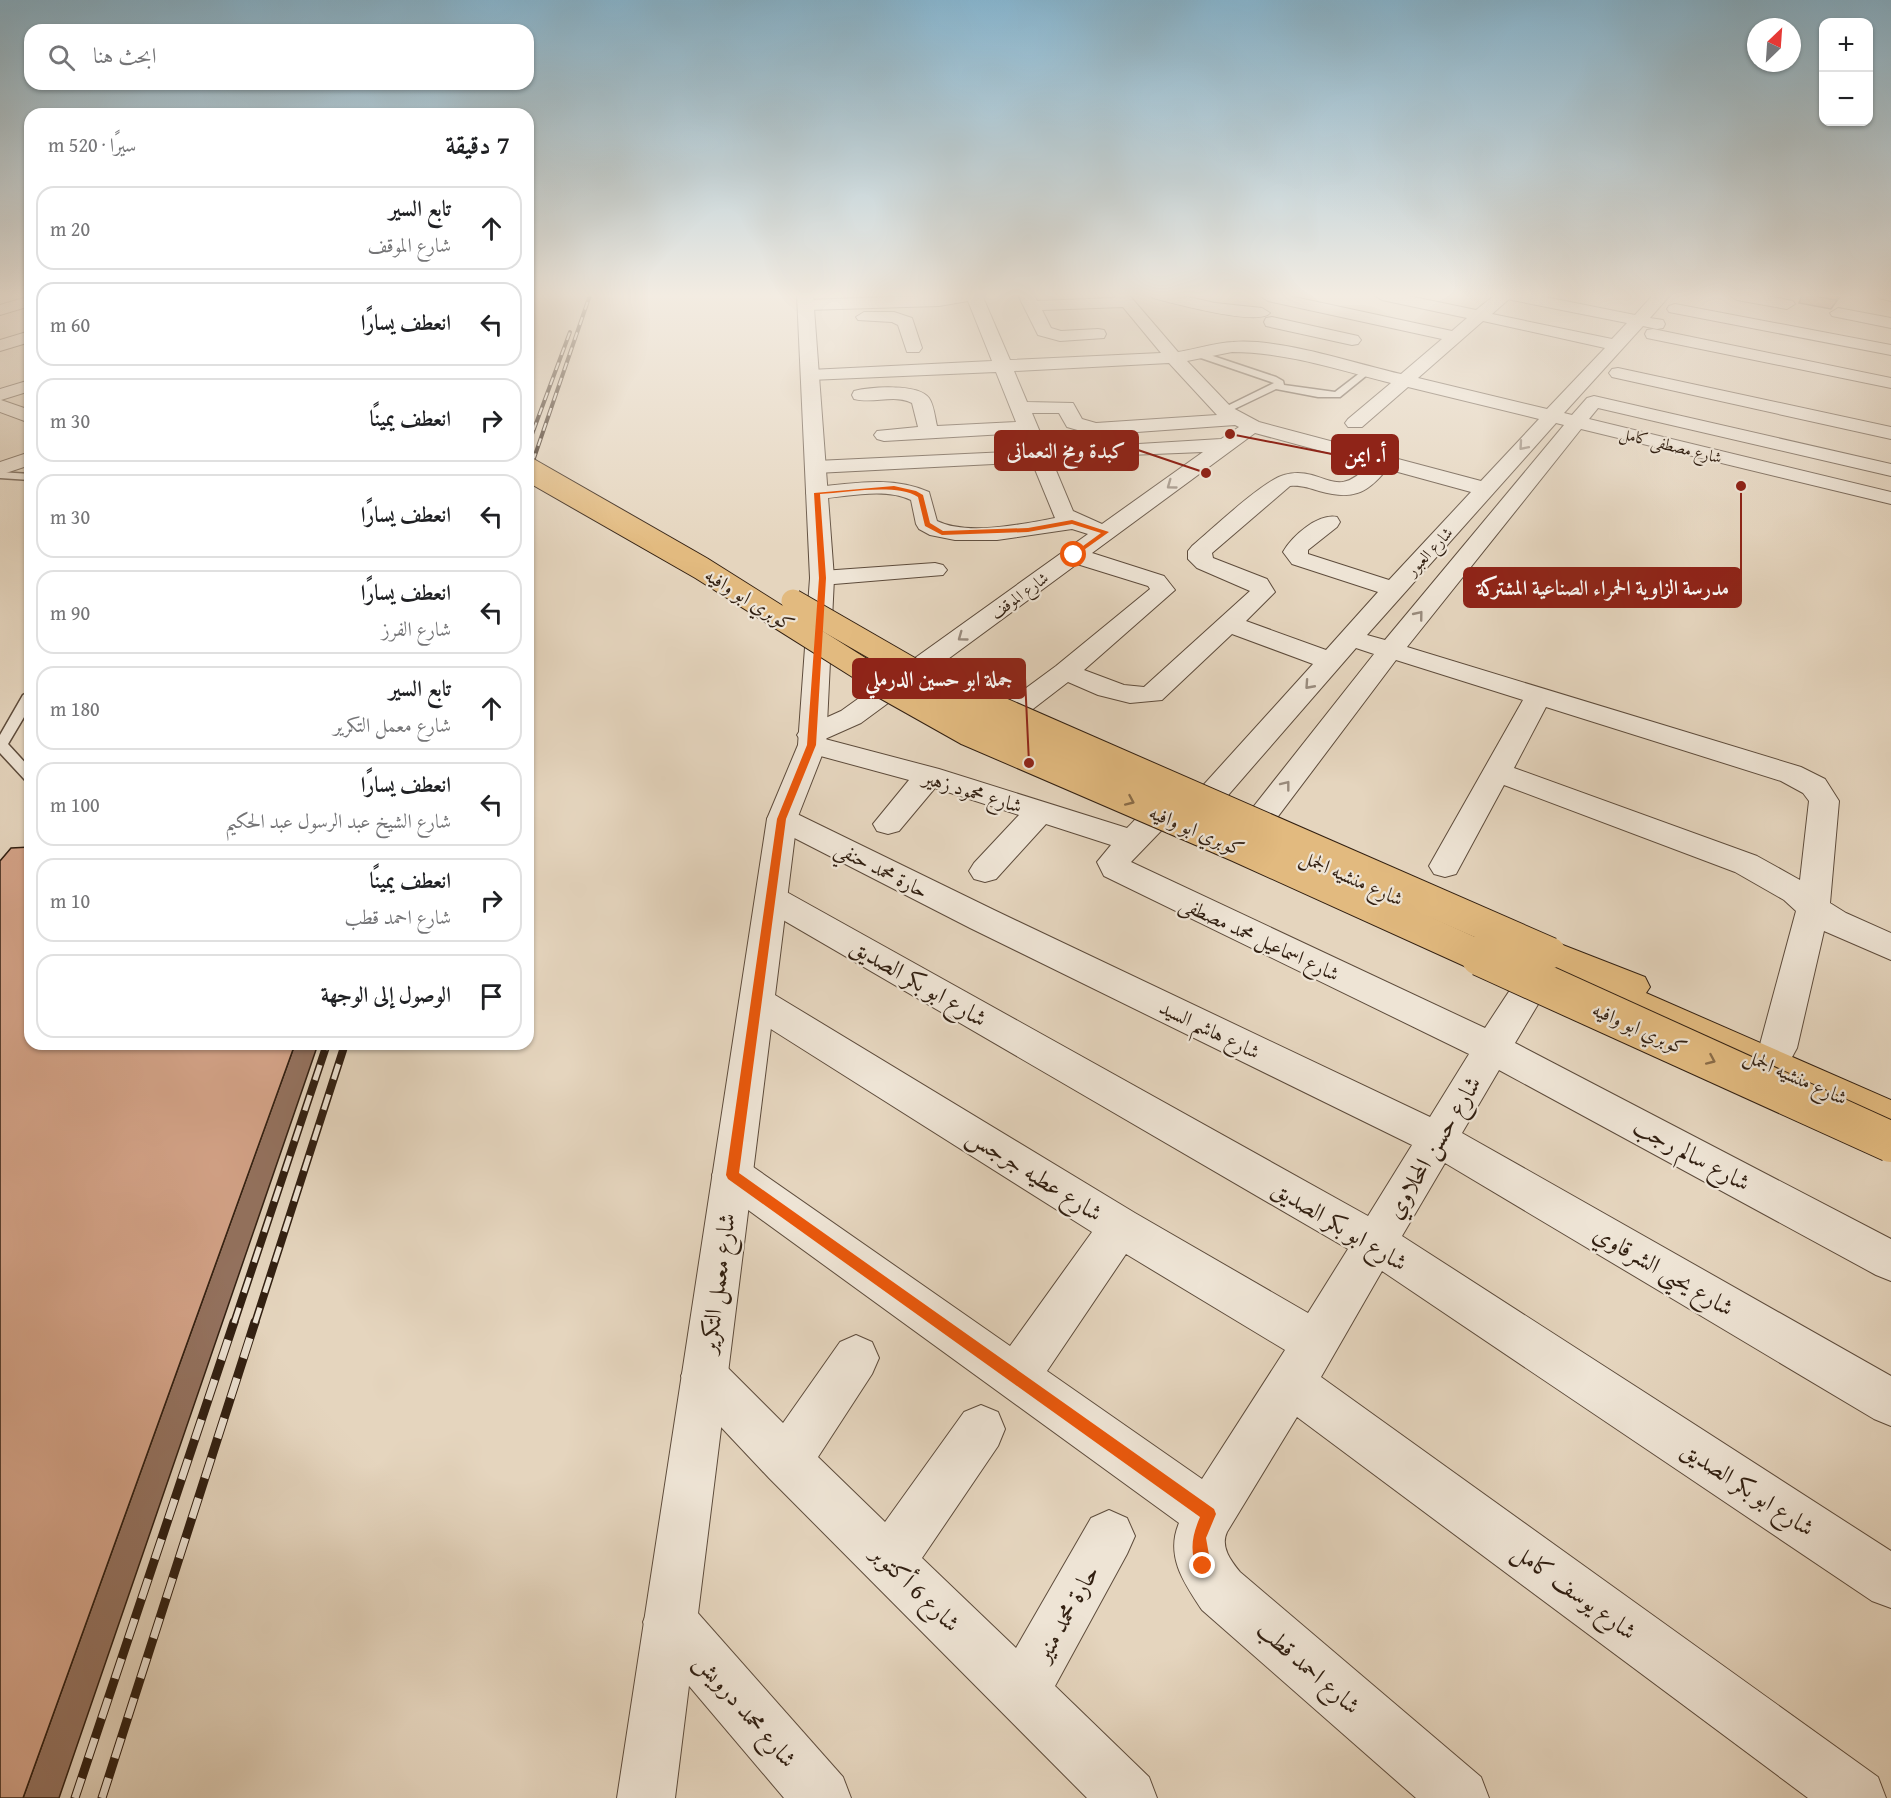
<!DOCTYPE html>
<html lang="ar">
<meta charset="utf-8">
<style>
body{margin:0;font-family:"Gentium Book Plus",Amiri,serif;background:#f6f6f6;color:#202124;direction:rtl}
.controls{position:absolute;right:18px;top:18px;display:grid;overflow:hidden;border-radius:12px;box-shadow:0 2px 4px #0004}
.controls button{width:54px;height:54px;display:grid;place-items:center;padding:0;border:0;border-bottom:2px solid #e0e0e0;background:#fff;color:#202124;font:30px sans-serif}
.compass{position:absolute;left:1747px;top:18px;width:54px;height:54px;border-radius:50%;background:#fff;box-shadow:0 2px 4px #0004;rotate:25deg}
.stop{position:absolute;width:18px;height:18px;margin:-14px;border:4px solid #ea580c;border-radius:50%;background:#fff}
.stop.end{background:#ea580c;border-color:#fff;box-shadow:0 2px 6px #0008}
.list{margin:0;padding:0;list-style:none}
h2{display:flex;justify-content:space-between;align-items:center;height:78px;margin:0;padding:0 24px;font-size:26px}
h2 small{font-size:20px;font-weight:400;color:#757577}
.list li{display:grid;grid-template-columns:39px 1fr auto;gap:18px;align-items:center;box-sizing:border-box;height:84px;margin:0 12px 12px;padding:0 12px;border:2px solid #e0e0e0;border-radius:18px}
.list b{display:block;font-size:22px;white-space:nowrap}
.list p{margin:0;font-size:20px;white-space:nowrap;color:#757577}
.list em{font-size:20px;font-style:normal;color:#757577}
.icon{flex:none;width:33px;height:33px;fill:none;stroke:currentColor;stroke-width:2;stroke-linecap:round;stroke-linejoin:round}
.map{position:relative;flex:none;width:1891px;height:1798px;overflow:hidden;direction:ltr}
.search{position:absolute;background:#fff;box-shadow:0 2px 4px #0004;left:24px;top:24px;width:510px;height:66px;display:flex;align-items:center;gap:15px;box-sizing:border-box;padding:0 21px;border-radius:18px;color:#757577;font-size:22px}
.panel{position:absolute;background:#fff;box-shadow:0 2px 4px #0004;left:24px;top:108px;width:510px;height:942px;border-radius:18px;direction:rtl}
.map>svg:first-child{display:block}
</style>
<div class="map">
<svg width="1891" height="1798" viewBox="0 0 1891 1798">
<rect width="100%" height="100%" fill="#e5d5be"/>
<filter id="stains"><feTurbulence type="fractalNoise" baseFrequency=".00333" numOctaves="4"/><feColorMatrix values="0 0 0 0 .2 0 0 0 0 .09 0 0 0 0 .02 0 0 0 .5 -.17"/></filter>
<radialGradient id="worn" r=".72"><stop offset=".6" stop-color="#630" stop-opacity="0"/><stop offset="1" stop-color="#630" stop-opacity=".3"/></radialGradient>
<g fill="none" stroke-linecap="round" stroke-linejoin="round">
<!-- service casing -->
<g stroke="#5e4c3c" stroke-width="3">
<g id="service">
<path d="M1198,351L1276,377L1283,381L1284,385L1335,392L1365,369L1372,371L1340,397H1318L1276,389L1224,414L1221,413V409L1274,383L1195,356V352Z"/>
<path d="M0,472L30,474V480L0,478Z"/>
<path d="M30,691V707L8,744L30,768V782L25,780L0,753V735L23,695Z"/>
</g>
</g>
<!-- minor casing -->
<g stroke="#5e4c3c" stroke-width="2">
<g id="minor">
<path d="M947,295H982L1010,360L1161,353L1123,307L1042,310L1051,328L1061,331L1098,329L1104,330L1106,334L1104,338L1060,341L1038,335L1018,295H1034L1037,301L1115,298L1113,295H1129L1178,352C1196,349 1215,343 1233,342C1281,338 1353,363 1401,374L1442,339L1268,301L1260,296L1285,295L1452,331L1467,318L1382,300L1374,295H1404L1476,310L1495,295H1535L1635,315L1653,295H1670L1650,318L1663,320L1665,324L1663,328L1657,329L1643,326L1564,413L1572,415L1587,398L1594,396L1891,464V476L1598,408L1589,419L1891,492V504L1581,429L1407,647L1801,767L1825,779L1839,801L1830,903L1846,913L1891,933V960L1824,931L1797,1048L1791,1059L1778,1063L1765,1059L1759,1048L1796,911L1784,900L1735,872L1504,785L1456,874L1445,877L1434,874L1429,866L1523,700L1396,660L1261,839L1250,842L1239,839L1234,832L1239,825L1374,654L1356,648L1210,816L1199,819L1188,816L1184,809L1188,802L1313,664L1232,634L1162,700L1130,703L1098,695L1068,682L1007,729L997,731L987,729L983,723L987,717L1056,666L1150,589L1148,586L1077,564L861,723L825,739L939,769L1127,828C1144,812 1160,784 1186,791L1190,798L1186,805L1131,862L1485,1028L1533,955L1545,951L1557,955L1562,964L1515,1043L1891,1239V1281L1876,1275L1499,1070L1462,1133L1891,1376V1426L1874,1419L1445,1163L1402,1236L1891,1551V1608L1872,1601L1382,1271L1321,1377L1878,1777L1886,1798H1808L1297,1417L1227,1532C1220,1547 1231,1561 1240,1572L1481,1777L1489,1798H1416L1202,1610C1184,1583 1165,1556 1179,1523L718,1188L712,1175L718,1162L732,1157L746,1162L1010,1346L1092,1232L744,1012L739,1002L744,992L757,988L770,992L1135,1213L1308,1313L1348,1249L759,906L755,898L759,890L771,886L783,890L1368,1216L1412,1145L970,928L771,826L767,819L771,812L782,809L793,812L994,910L1430,1117L1469,1054L1104,876L1097,862L1111,845L1046,824L996,879L985,882L974,879L969,871L974,863L1019,815L935,788L899,831L888,834L877,831L873,824L909,780L802,751L798,745L801,741L797,735L801,729L841,711L1088,534L1072,529L997,540H955L930,535L919,529L916,524L911,500C884,487 846,497 817,499L809,498L806,493L809,488L817,487C855,483 893,476 929,492L937,521C967,536 1023,524 1055,518L1032,462L816,473L809,471L806,467L809,463L816,461L1028,451L1021,433L884,441L877,439L874,435L877,431L918,427L912,403C894,394 874,404 854,399L852,395L854,391C870,387 918,383 929,398C934,405 935,418 937,426L1016,422L996,372L810,380L804,379L801,375L804,371L810,370L992,361L968,301L939,306L806,310L798,305L806,300ZM1509,299L1512,300L1627,323L1612,339L1492,314ZM1483,321L1605,348L1547,409L1418,378ZM1232,352C1286,352 1339,370 1391,383L1348,419L1345,423L1348,427H1362L1408,387L1539,419L1481,481L1259,422L1231,407L1187,361ZM1169,363L1217,415L1096,423L1082,419L1073,403L1027,402L1014,371ZM1032,413H1059L1067,427L1095,435L1235,425L1239,427L1221,439L1122,445L1119,449L1122,453L1129,455L1203,452L1102,524L1073,511ZM1556,423L1564,425L1385,640L1367,635ZM1255,433L1369,464C1335,504 1323,464 1284,475C1264,480 1211,530 1192,546L1188,551V559L1197,568L1250,591L1144,687L1124,685L1084,670L1175,590L1164,576L1092,553ZM1387,469L1471,492L1389,580L1308,554V550L1337,527L1340,522L1337,517C1318,513 1292,536 1283,552L1292,564L1378,592L1326,650L1246,621L1275,592L1267,579L1213,558L1212,553L1290,486C1301,485 1309,488 1319,491C1351,500 1366,495 1387,469ZM1546,707L1781,781L1803,793L1809,801L1800,880L1757,856L1514,768ZM1126,1254L1285,1350L1202,1479L1047,1371Z"/>
<path d="M1151,295H1179L1215,303L1262,308L1270,313C1259,327 1172,303 1153,298Z"/>
<path d="M1729,295H1763L1793,301L1795,304L1787,309L1737,300Z"/>
<path d="M1877,295H1891V301L1879,298Z"/>
<path d="M30,296V306L0,315V305Z"/>
<path d="M1675,304L1891,345V355L1669,312L1667,309L1669,306Z"/>
<path d="M1838,308L1891,318V328L1832,316L1830,313Z"/>
<path d="M864,312H894L912,318L922,348L919,352H907L898,325L892,322L858,320L856,317Z"/>
<path d="M1272,317L1358,336L1361,340L1358,344L1352,345L1266,326L1264,322L1266,318Z"/>
<path d="M1653,329L1891,378V388L1647,338L1645,334L1647,330Z"/>
<path d="M30,331V342L0,351V340Z"/>
<path d="M1618,368L1891,427V439L1612,377L1609,373L1612,369Z"/>
<path d="M30,380V391L1,400L30,410V423L0,412V389Z"/>
<path d="M30,452V465L0,475V462Z"/>
<path d="M935,563L943,565L947,570L943,575L822,585L814,583L810,578L814,573L822,571Z"/>
<path d="M856,1335L872,1342L879,1358L872,1374L818,1457L885,1522L964,1412L981,1405L998,1412L1005,1429L998,1446L922,1558L1016,1648L1091,1518L1109,1510L1127,1518L1135,1536L1127,1554L1055,1686L1149,1777L1157,1798H1087L769,1478L688,1392L681,1376L688,1360L704,1353L720,1360L783,1423L840,1342Z"/>
<path d="M670,1595L689,1603L843,1777L851,1798H784L651,1641L643,1622L651,1603Z"/>
</g>
</g>
<!-- tertiary casing -->
<g stroke="#5e4c3c" stroke-width="2">
<path id="tertiary" d="M797,295H813L834,578L826,745L797,819L675,1798H617L767,819L798,745L810,578Z"/>
</g>
<!-- primary casing -->
<g stroke="#311f11" stroke-width="2">
<g id="primary">
<path d="M817,622L826,625L919,676L923,682L919,688L910,690L901,688L808,635L804,630L808,625Z"/>
<path d="M1550,940L1645,977L1650,987L1646,993L1891,1100V1135L1591,1000L1586,990L1590,984L1538,962L1533,953L1538,944Z"/>
</g>
</g>
<!-- service -->
<use href="#service" fill="#eee4d5" fill-rule="evenodd"/>
<!-- minor -->
<use href="#minor" fill="#eee4d5" fill-rule="evenodd"/>
<!-- tertiary -->
<use href="#tertiary" fill="#eee4d5" fill-rule="evenodd"/>
<!-- primary -->
<use href="#primary" fill="#e2ba7f" fill-rule="evenodd"/>
<!-- rail-far3 casing -->
<g stroke="#311f11" stroke-width="4">
<g id="rail-far3">
<path d="M528,445L570,332"/>
<path d="M533,461L590,295"/>
</g>
</g>
<!-- rail-far2 casing -->
<g stroke="#311f11" stroke-width="4.5">
<path id="rail-far2" d="M528,476L534,460"/>
</g>
<!-- rail-far1 casing -->
<g stroke="#311f11" stroke-width="8">
<g id="rail-far1">
<path d="M234,1323L327,1044"/>
<path d="M255,1323L345,1044"/>
</g>
</g>
<!-- rail casing -->
<g stroke="#311f11" stroke-width="9">
<g id="rail">
<path d="M75,1798L234,1322"/>
<path d="M102,1798L255,1322"/>
</g>
</g>
<!-- rail-far3 -->
<use href="#rail-far3" stroke="#eee4d5" stroke-width="2" stroke-dasharray="8" stroke-linecap="butt"/>
<!-- rail-far2 -->
<use href="#rail-far2" stroke="#eee4d5" stroke-width="3" stroke-dasharray="10" stroke-linecap="butt"/>
<!-- rail-far1 -->
<use href="#rail-far1" stroke="#eee4d5" stroke-width="5" stroke-dasharray="16" stroke-linecap="butt"/>
<!-- rail -->
<use href="#rail" stroke="#eee4d5" stroke-width="7" stroke-dasharray="21" stroke-linecap="butt"/>
<!-- primary-bridge-far2 casing -->
<g stroke="#311f11" stroke-width="25" stroke-linecap="butt">
<g id="primary-bridge-far2">
<path d="M528,469L701,568L874,677"/>
<path d="M793,601L925,677"/>
</g>
</g>
<!-- primary-bridge-far1 casing -->
<g stroke="#311f11" stroke-width="33" stroke-linecap="butt">
<g id="primary-bridge-far1">
<path d="M872,676L968,730L1237,846L1484,958"/>
<path d="M923,676L994,710L1550,953"/>
</g>
</g>
<!-- primary-bridge casing -->
<g stroke="#311f11" stroke-width="42" stroke-linecap="butt">
<path id="primary-bridge" d="M1481,956L1891,1142"/>
</g>
<!-- primary-bridge-far2 -->
<use href="#primary-bridge-far2" stroke="#e2ba7f" stroke-width="23"/>
<!-- primary-bridge-far1 -->
<use href="#primary-bridge-far1" stroke="#e2ba7f" stroke-width="31"/>
<!-- primary-bridge -->
<use href="#primary-bridge" stroke="#e2ba7f" stroke-width="40"/>
</g>
<!-- wall -->
<path fill="#b68c75" stroke="#311f11" stroke-width="1.5" d="M1802,295H1841L1831,309L1799,303Z"/>
<!-- shaded-wall -->
<path fill="#94725f" stroke="#311f11" stroke-width="1.5" d="M295,1044H318L59,1798H23Z"/>
<!-- building -->
<g fill="#d4a388" stroke="#311f11" stroke-width="1.5">
<path d="M1808,295H1839L1836,300Z"/>
<path d="M30,847V1044H295L23,1798H0V861L11,848Z"/>
</g>
<!-- one-way arrows -->
<defs><path id="oneway-chevron" d="M-2-3.5L2.5 0L-2 3.5" fill="none" stroke-width="1.6" stroke-linecap="round" stroke-linejoin="round" transform="scale(1.5)"/></defs>
<g stroke="#998b7d">
<use href="#oneway-chevron" transform="translate(1523 446) rotate(131)"/>
<use href="#oneway-chevron" transform="translate(1171 485) rotate(144)"/>
<use href="#oneway-chevron" transform="translate(1419 615) rotate(-51)"/>
<use href="#oneway-chevron" transform="translate(962 637) rotate(144)"/>
<use href="#oneway-chevron" transform="translate(1309 685) rotate(132)"/>
<use href="#oneway-chevron" transform="translate(1286 785) rotate(-52)"/>
</g>
<g stroke="#8a6c48">
<use href="#oneway-chevron" transform="translate(1130 801) rotate(24)"/>
<use href="#oneway-chevron" transform="translate(1711 1060) rotate(24)"/>
</g>
<!-- sky -->
<linearGradient id="sky" x2="0" y2="1"><stop stop-color="#87b6d0"/><stop offset="0.54" stop-color="#f3ece2"/><stop offset="1" stop-color="#f3ece2" stop-opacity="0"/></linearGradient>
<rect width="1891" height="547" fill="url(#sky)"/>
<!-- route -->
<path fill="#ea580c" d="M894,486L916,491L923,495L930,523L943,531L1028,528L1072,520L1109,532L1074,557L1072,554L1101,533L1072,524L1028,532L942,535L925,526L918,497C896,483 846,493 820,494L826,578L816,745L786,819L739,1173L1214,1509L1216,1514L1206,1538L1211,1566L1209,1571L1203,1574L1198,1571C1189,1551 1192,1536 1200,1517L728,1179L726,1175L777,819L807,745L819,578L814,493Z"/>
<g text-anchor="middle" dominant-baseline="central" stroke-width="4.5" stroke-linejoin="round" paint-order="stroke">
<!-- far-street labels -->
<g font-size="16" fill="#311f11" stroke="#eee4d5">
<text transform="translate(1671 445) rotate(14)">شارع مصطفى كامل</text>
<text transform="translate(1429 551) rotate(-47)">شارع العبور</text>
<text transform="translate(1019 595) rotate(-36)">شارع الموقف</text>
</g>
<!-- street labels -->
<g font-size="20" fill="#311f11" stroke="#eee4d5">
<text transform="translate(750 599) rotate(32)">كوبري ابو وافيه</text>
<text transform="translate(973 791) rotate(17)">شارع محمود زهير</text>
<text transform="translate(1197 830) rotate(23)">كوبري ابو وافيه</text>
<text transform="translate(882 869) rotate(27)">حارة محمد حنفي</text>
<text transform="translate(1352 877) rotate(24)">شارع منشيه الجمل</text>
<text transform="translate(1260 938) rotate(25)">شارع اسماعيل محمد مصطفى</text>
<text transform="translate(1640 1028) rotate(24)">كوبري ابو وافيه</text>
<text transform="translate(1210 1029) rotate(26)">شارع هاشم السيد</text>
<text transform="translate(1796 1076) rotate(24)">شارع منشيه الجمل</text>
</g>
<!-- near-street labels -->
<g font-size="24" fill="#311f11" stroke="#eee4d5">
<text transform="translate(919 982) rotate(30)">شارع ابو بكر الصديق</text>
<text transform="translate(1433 1147) rotate(-59)">شارع حسن المحلاوي</text>
<text transform="translate(1692 1154) rotate(28)">شارع سالم رجب</text>
<text transform="translate(1035 1174) rotate(32)">شارع عطيه جرجس</text>
<text transform="translate(1340 1225) rotate(31)">شارع ابو بكر الصديق</text>
<text transform="translate(1664 1270) rotate(30)">شارع يحيى الشرقاوي</text>
<text transform="translate(717 1283) rotate(-82)">شارع معمل التكرير</text>
<text transform="translate(1748 1488) rotate(33)">شارع ابو بكر الصديق</text>
<text transform="translate(916 1588) rotate(44)">شارع 6 أكتوبر</text>
<text transform="translate(1575 1591) rotate(36)">شارع يوسف كامل</text>
<text transform="translate(1066 1613) rotate(-61)">حارة محمد منير</text>
<text transform="translate(1309 1667) rotate(41)">شارع احمد قطب</text>
<text transform="translate(746 1710) rotate(49)">شارع محمد درويش</text>
</g>
</g>
<!-- callouts -->
<path fill="none" stroke="#8f2418" stroke-width="2" d="M1206 473L1138 450M1230 434L1332 454M1741 486L1741 588M1029 763L1025 678"/>
<g fill="#8f2418" stroke="#eee4d5" stroke-width="2">
<circle cx="1206" cy="473" r="6"/>
<circle cx="1230" cy="434" r="6"/>
<circle cx="1741" cy="486" r="6"/>
<circle cx="1029" cy="763" r="6"/>
</g>
<g fill="#8f2418" stroke="#8f2418" stroke-width="2">
<rect x="995" y="431" width="143" height="39" rx="6"/>
<rect x="1332" y="435" width="66" height="39" rx="6"/>
<rect x="1464" y="568" width="277" height="39" rx="6"/>
<rect x="853" y="659" width="172" height="39" rx="6"/>
</g>
<g font-size="21" text-anchor="middle" font-weight="bold" fill="#fff">
<text x="1066" y="458">كبدة ومخ النعمانى</text>
<text x="1365" y="462">أ. ايمن</text>
<text x="1603" y="595">مدرسة الزاوية الحمراء الصناعية المشتركة</text>
<text x="939" y="686">جملة ابو حسين الدرملي</text>
</g>
<rect width="100%" height="100%" filter="url(#stains)"/>
<rect width="100%" height="100%" fill="url(#worn)"/>
</svg>
<div class="controls">
<button>+</button>
<button>−</button>
</div>
<svg class="compass" viewBox="-18 -18 36 36"><path d="M0-13l5 13h-10z" fill="#e53935"/><path d="M0 13l5-13h-10z" fill="#757577"/></svg>
<div class="stop" style="left:1074px;top:555px"></div>
<div class="stop end" style="left:1203px;top:1566px"></div>
<div class="search"><svg class="icon" aria-label="search" viewBox="0 0 24 24"><circle cx="10" cy="10" r="6"/><path d="M15 15l6 6"/></svg>ابحث هنا</div>
<section class="panel">
<h2>7 دقيقة<small>سيرًا · 520 m</small></h2>
<ul class="list">
<li><svg class="icon" aria-label="ahead" viewBox="0 0 24 24"><path d="M12 20V5M6 11l6-6 6 6"/></svg><div><b>تابع السير</b><p>شارع الموقف</p></div><em>20 m</em></li>
<li><svg class="icon" aria-label="left" viewBox="0 0 24 24"><path d="M17 20v-9H6M10 6l-5 5 5 5"/></svg><div><b>انعطف يسارًا</b></div><em>60 m</em></li>
<li><svg class="icon" aria-label="right" viewBox="0 0 24 24"><path d="M7 20v-9h11M14 6l5 5-5 5"/></svg><div><b>انعطف يمينًا</b></div><em>30 m</em></li>
<li><svg class="icon" aria-label="left" viewBox="0 0 24 24"><path d="M17 20v-9H6M10 6l-5 5 5 5"/></svg><div><b>انعطف يسارًا</b></div><em>30 m</em></li>
<li><svg class="icon" aria-label="left" viewBox="0 0 24 24"><path d="M17 20v-9H6M10 6l-5 5 5 5"/></svg><div><b>انعطف يسارًا</b><p>شارع الفرز</p></div><em>90 m</em></li>
<li><svg class="icon" aria-label="ahead" viewBox="0 0 24 24"><path d="M12 20V5M6 11l6-6 6 6"/></svg><div><b>تابع السير</b><p>شارع معمل التكرير</p></div><em>180 m</em></li>
<li><svg class="icon" aria-label="left" viewBox="0 0 24 24"><path d="M17 20v-9H6M10 6l-5 5 5 5"/></svg><div><b>انعطف يسارًا</b><p>شارع الشيخ عبد الرسول عبد الحكيم</p></div><em>100 m</em></li>
<li><svg class="icon" aria-label="right" viewBox="0 0 24 24"><path d="M7 20v-9h11M14 6l5 5-5 5"/></svg><div><b>انعطف يمينًا</b><p>شارع احمد قطب</p></div><em>10 m</em></li>
<li><svg class="icon" aria-label="arrive" viewBox="0 0 24 24"><path d="M6 21V4h12l-3 4 3 4H6"/></svg><div><b>الوصول إلى الوجهة</b></div></li>
</ul>
</section>
</div>
